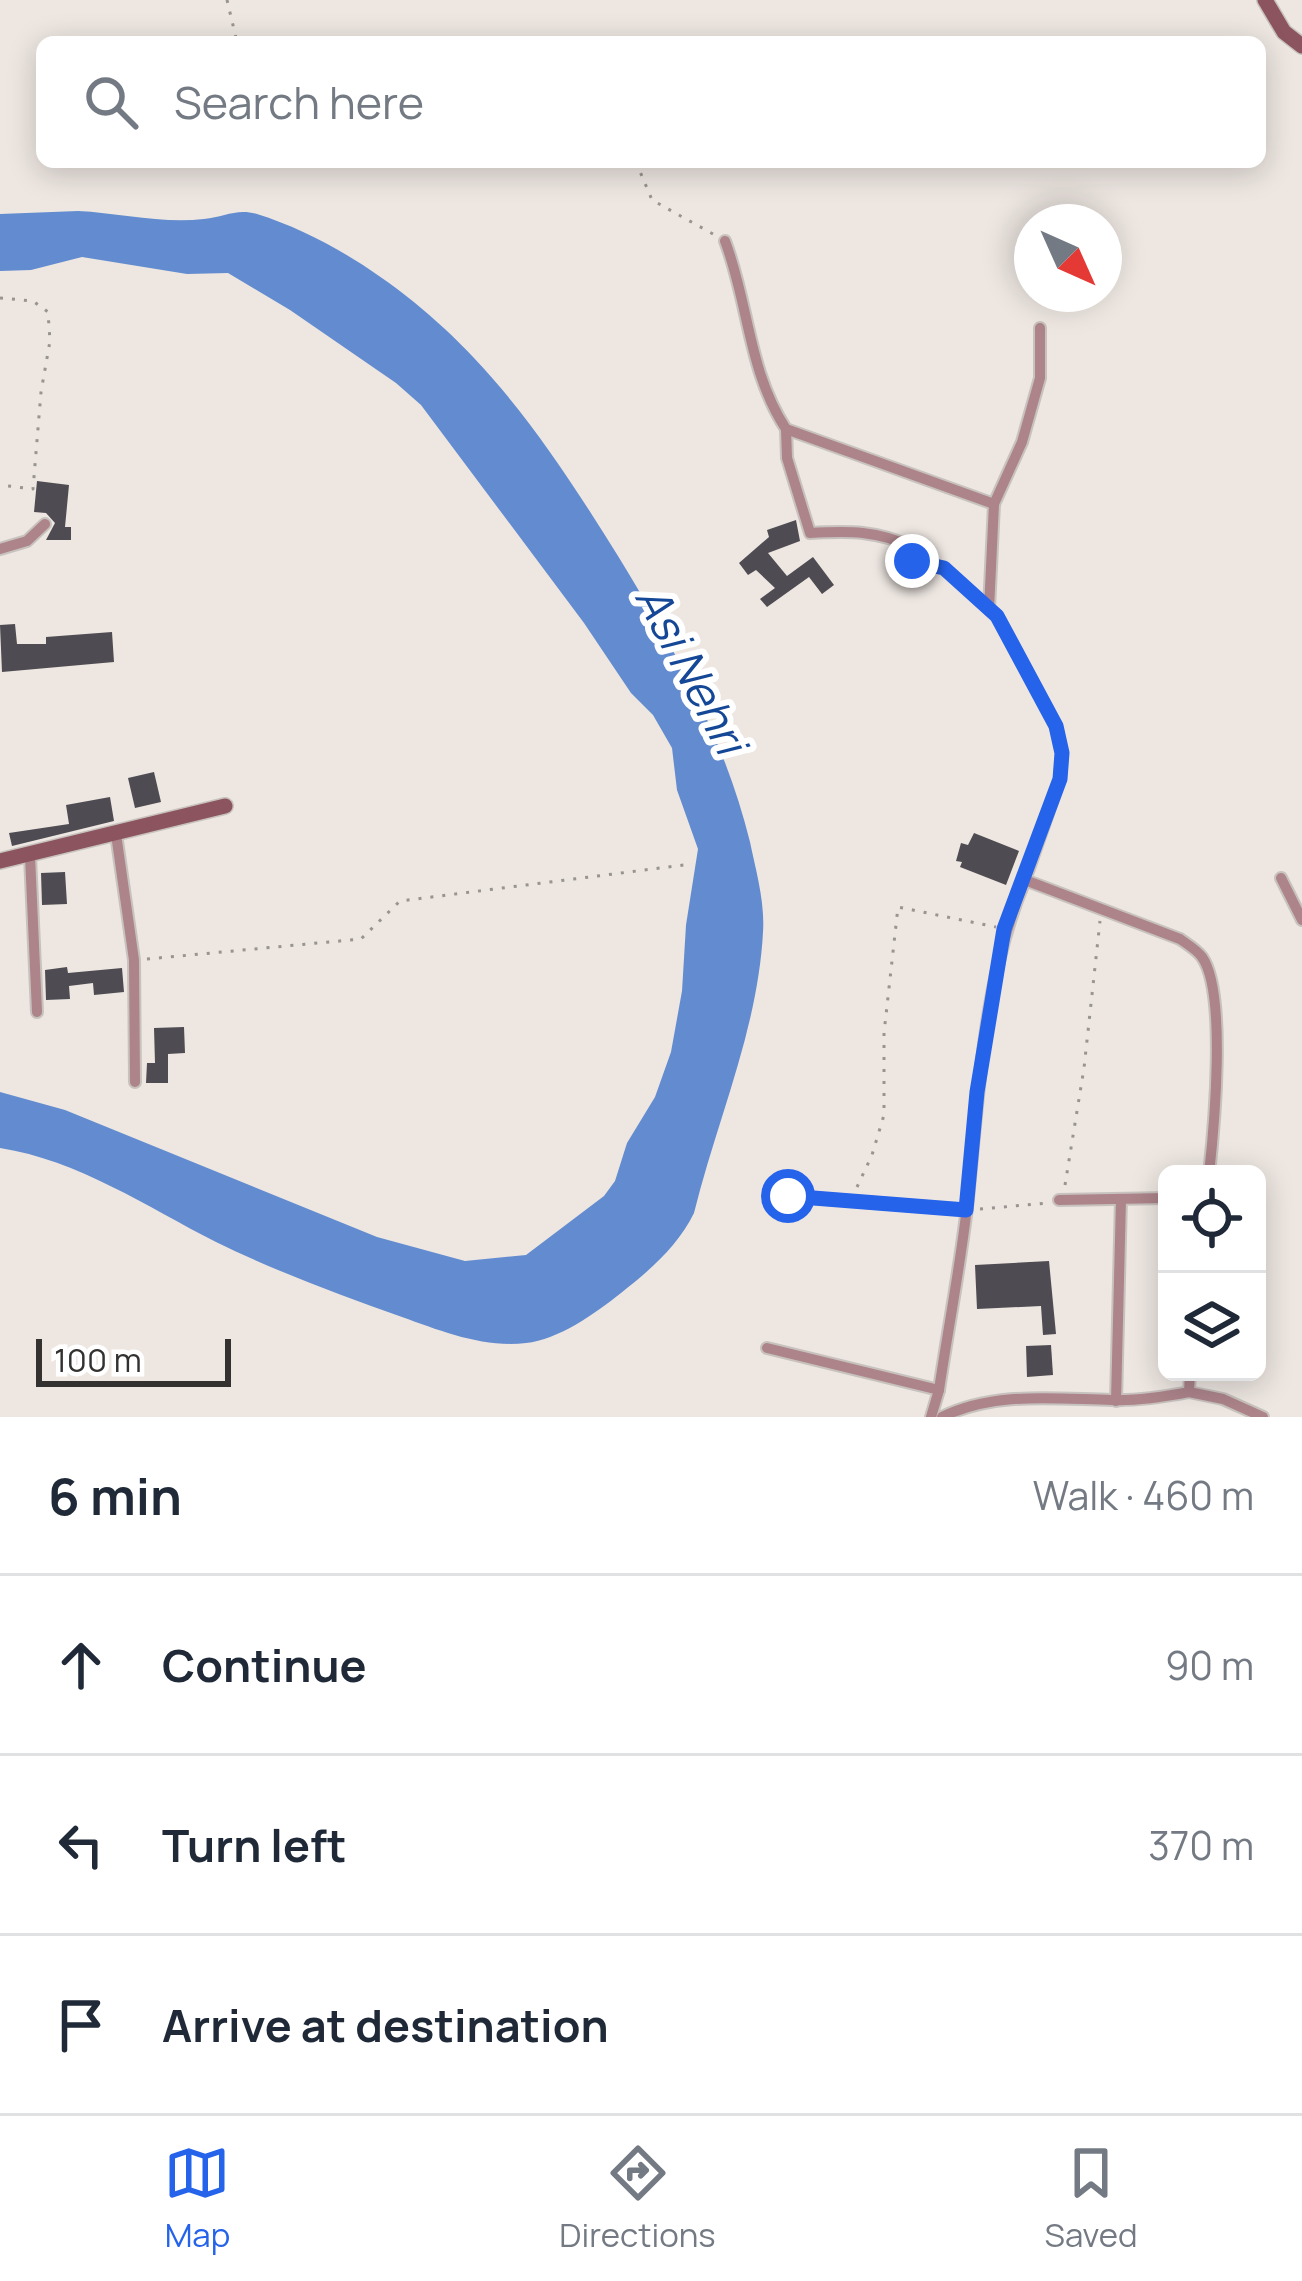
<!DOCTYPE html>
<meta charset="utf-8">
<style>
body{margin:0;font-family:Manrope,sans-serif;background:#f6f6f7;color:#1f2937}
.controls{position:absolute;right:36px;bottom:36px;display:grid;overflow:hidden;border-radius:18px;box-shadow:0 6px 30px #0003}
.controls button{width:108px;height:108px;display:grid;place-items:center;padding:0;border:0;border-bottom:3px solid #e0e1e3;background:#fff;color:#1f2937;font:60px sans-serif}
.compass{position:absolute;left:1014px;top:204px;width:108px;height:108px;border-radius:50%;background:#fff;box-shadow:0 6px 30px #0003;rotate:135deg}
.scale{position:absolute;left:36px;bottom:30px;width:195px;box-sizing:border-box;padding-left:12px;border:6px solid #343230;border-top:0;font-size:33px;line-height:42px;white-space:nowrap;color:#343230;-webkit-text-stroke:9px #fff;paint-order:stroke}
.stop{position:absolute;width:36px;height:36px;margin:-27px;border:9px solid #2563eb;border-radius:50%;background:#fff}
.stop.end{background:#2563eb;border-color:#fff;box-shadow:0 3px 12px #0008}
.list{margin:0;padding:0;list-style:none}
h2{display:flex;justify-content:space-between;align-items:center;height:156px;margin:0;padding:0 48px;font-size:51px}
h2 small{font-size:39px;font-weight:400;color:#747a83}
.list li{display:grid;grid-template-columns:78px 1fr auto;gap:36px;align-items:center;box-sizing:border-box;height:180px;padding:0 48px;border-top:3px solid #e0e1e3}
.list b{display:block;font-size:45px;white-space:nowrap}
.list em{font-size:39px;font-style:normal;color:#747a83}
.icon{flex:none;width:66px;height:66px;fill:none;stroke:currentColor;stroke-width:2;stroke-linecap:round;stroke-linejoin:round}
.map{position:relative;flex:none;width:1302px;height:1417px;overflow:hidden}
.search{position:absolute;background:#fff;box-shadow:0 6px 30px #0003;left:36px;right:36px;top:36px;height:132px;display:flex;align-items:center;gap:30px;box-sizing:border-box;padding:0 42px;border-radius:18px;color:#747a83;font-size:45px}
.sheet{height:696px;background:#fff}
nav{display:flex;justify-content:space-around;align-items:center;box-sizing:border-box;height:168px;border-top:3px solid #e0e1e3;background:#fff;font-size:33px;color:#747a83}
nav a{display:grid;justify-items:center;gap:6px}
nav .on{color:#2563eb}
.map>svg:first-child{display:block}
</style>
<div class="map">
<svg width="1302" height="1417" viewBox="0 0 1302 1417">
<rect width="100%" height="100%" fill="#ede6e1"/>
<!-- water -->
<path fill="#628ccf" d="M78,211C120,213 162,224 204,219C224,217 237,208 257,214C337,239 417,297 474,358C530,417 575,487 618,556C674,648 724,737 750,842C756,871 765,902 763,932C758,1029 717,1120 694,1213C678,1246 650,1270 621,1293C596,1313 558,1340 526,1343C483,1348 441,1331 402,1317C340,1295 275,1271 216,1242C147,1207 78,1160 0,1148V1092L65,1110L377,1237L465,1261L526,1255L604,1196L615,1181L627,1143L655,1097L671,1052L682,991L686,925L698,849L677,790L672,748L653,715L631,693L584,623L421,405L396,383L290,310L228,273L187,274L82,257L31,270L0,271V214Z"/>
<!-- building -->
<g fill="#4e4c52">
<path d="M37,481L69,485L65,527H71V540H46L55,523L46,513L34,512Z"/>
<path d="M796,520L800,541L768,553L787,576L813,557L834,585L822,594L809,577L767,607L760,599L775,588L756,570L748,575L739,563L769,537L767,530Z"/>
<path d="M15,624L17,644H46V637L112,632L114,662L2,672L0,625Z"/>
<path d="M154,772L161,802L135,808L128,778Z"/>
<path d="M110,797L114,821L12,846L9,833L69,824L66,805Z"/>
<path d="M974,833L1019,851L1006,885L960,867L962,862L956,861L961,843L968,845Z"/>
<path d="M65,872L67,904L42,905L41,873Z"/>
<path d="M67,967L68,973L122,968L124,992L94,995L93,983L69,986L70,999L46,1000L45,970Z"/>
<path d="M184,1027L185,1053L168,1054V1083H146L147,1063H155L154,1028Z"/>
<path d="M1049,1261L1056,1334L1043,1335L1041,1306L977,1309L975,1265Z"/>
<path d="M1051,1345L1053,1375L1027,1377L1026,1346Z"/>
</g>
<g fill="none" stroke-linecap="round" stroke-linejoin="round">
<!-- street casing -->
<g stroke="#c8c2be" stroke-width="14">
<g id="street">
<path d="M725,241C749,304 748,371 786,429L994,504"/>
<path d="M786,429L787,458L810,533C848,531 878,530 914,548L912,561L943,568L997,616L1056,726L1062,753L1060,779L1025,880L1180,939C1187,944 1197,950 1202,957C1227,992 1214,1129 1209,1174"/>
<path d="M0,549L27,541L45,524"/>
<path d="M989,609L994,504L1022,442L1040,378V328"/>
<path d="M116,834L134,960L135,1082"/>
<path d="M30,856L37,1012"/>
<path d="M1281,878L1302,920"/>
<path d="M788,1196L966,1210"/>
<path d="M1059,1200L1167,1198"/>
<path d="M767,1348L939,1390L931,1417"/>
<path d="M939,1390C948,1329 960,1268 967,1207C979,1098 982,982 1025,880"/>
<path d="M1189,1392L1223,1399L1263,1417"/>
<path d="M1116,1401L1121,1199"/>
<path d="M942,1417C995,1391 1055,1399 1112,1400C1138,1401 1163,1397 1189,1392L1190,1372"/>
</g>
</g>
<!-- secondary casing -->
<g stroke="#c8c2be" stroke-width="18">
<g id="secondary">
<path d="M1265,0L1284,32L1302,46"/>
<path d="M0,861L225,806"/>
</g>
</g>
<!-- path -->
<g stroke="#989490" stroke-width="3" stroke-dasharray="3 9" stroke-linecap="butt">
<path d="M227,0L237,42"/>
<path d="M636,162L652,200L713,234"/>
<path d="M0,298L33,301L48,312L50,341L41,392L33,489L0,485"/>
<path d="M147,959L361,939L400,901L684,865"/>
<path d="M1065,1185L1084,1068L1100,921"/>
<path d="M857,1187L872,1155L884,1115V1033L898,907L996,927"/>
<path d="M980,1209L1048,1203"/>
</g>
<!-- street -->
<use href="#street" stroke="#ac848a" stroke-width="10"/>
<!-- secondary -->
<use href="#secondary" stroke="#8c545e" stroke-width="15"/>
</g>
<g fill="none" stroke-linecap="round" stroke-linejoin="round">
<!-- route -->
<path stroke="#2563eb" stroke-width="15" d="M788,1196L966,1210L977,1092L1004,929L1060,779L1062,753L1056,726L997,616L944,568L912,561"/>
</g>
<g text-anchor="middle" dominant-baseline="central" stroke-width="12" stroke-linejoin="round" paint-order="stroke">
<!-- water labels -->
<g font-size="45" font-style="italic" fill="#154797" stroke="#fff">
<text transform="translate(692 669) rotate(62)">Asi Nehri</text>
</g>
</g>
</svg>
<div class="controls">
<button><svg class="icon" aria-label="locate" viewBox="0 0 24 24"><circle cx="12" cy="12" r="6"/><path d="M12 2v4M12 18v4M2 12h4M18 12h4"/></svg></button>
<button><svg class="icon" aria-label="layers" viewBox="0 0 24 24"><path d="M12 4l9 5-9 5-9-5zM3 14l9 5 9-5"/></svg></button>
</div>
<svg class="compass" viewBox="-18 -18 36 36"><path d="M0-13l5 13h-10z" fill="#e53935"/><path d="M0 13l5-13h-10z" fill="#747a83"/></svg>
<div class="scale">100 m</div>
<div class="stop" style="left:788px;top:1196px"></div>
<div class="stop end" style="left:912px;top:561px"></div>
<div class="search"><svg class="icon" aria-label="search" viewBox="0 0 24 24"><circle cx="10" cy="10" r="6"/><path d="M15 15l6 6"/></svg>Search here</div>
</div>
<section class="sheet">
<h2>6 min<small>Walk · 460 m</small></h2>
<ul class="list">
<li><svg class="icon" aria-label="ahead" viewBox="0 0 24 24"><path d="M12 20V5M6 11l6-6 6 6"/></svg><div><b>Continue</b></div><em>90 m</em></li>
<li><svg class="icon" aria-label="left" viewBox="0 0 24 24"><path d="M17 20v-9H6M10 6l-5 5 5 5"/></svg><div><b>Turn left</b></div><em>370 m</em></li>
<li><svg class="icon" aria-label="arrive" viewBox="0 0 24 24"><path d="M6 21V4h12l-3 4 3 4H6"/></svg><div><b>Arrive at destination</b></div></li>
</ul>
</section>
<nav>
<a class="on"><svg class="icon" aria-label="map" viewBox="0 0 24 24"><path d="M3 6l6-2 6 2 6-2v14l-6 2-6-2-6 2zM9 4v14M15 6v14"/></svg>Map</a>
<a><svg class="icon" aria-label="directions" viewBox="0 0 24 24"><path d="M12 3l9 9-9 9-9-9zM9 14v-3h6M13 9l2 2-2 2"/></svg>Directions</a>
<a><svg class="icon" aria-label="saved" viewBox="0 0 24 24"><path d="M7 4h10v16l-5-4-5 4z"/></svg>Saved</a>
</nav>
